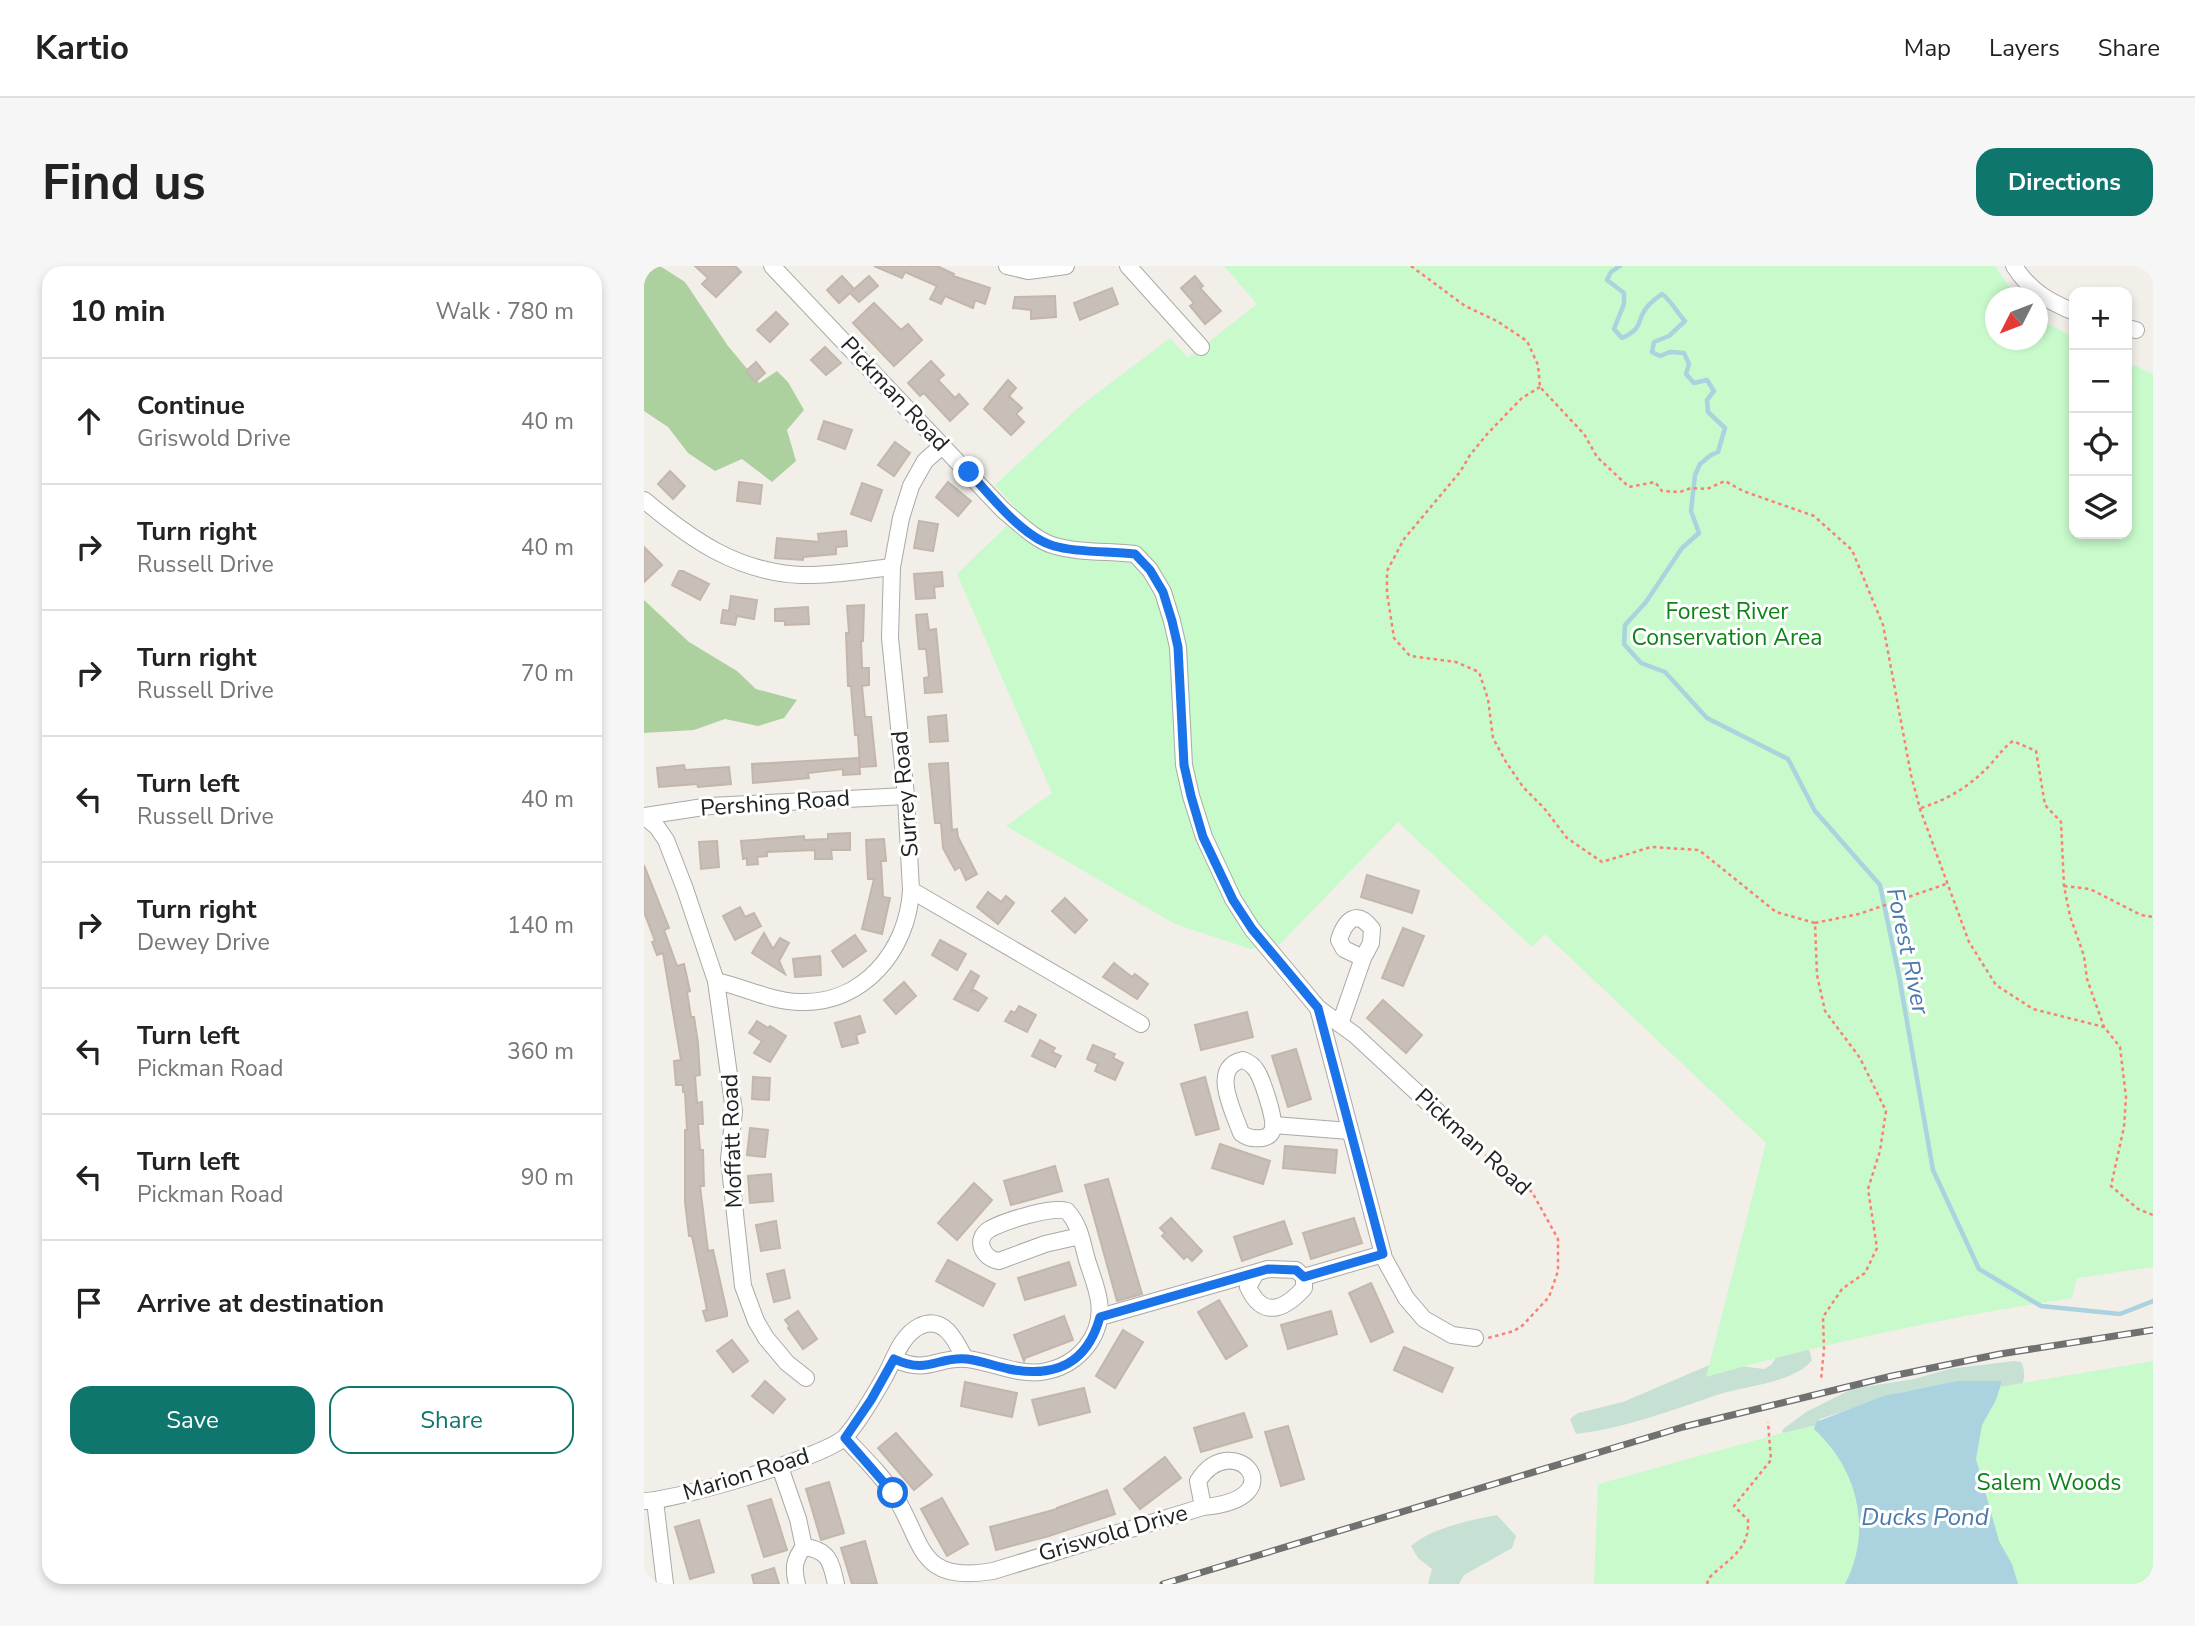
<!DOCTYPE html>
<meta charset="utf-8">
<style>
body{margin:0;font-family:"Nunito Sans",sans-serif;background:#f6f6f6;color:#222}
.controls{position:absolute;right:21px;top:21px;display:grid;overflow:hidden;border-radius:14px;box-shadow:0 4px 10px #0003}
.controls button{width:63px;height:63px;display:grid;place-items:center;padding:0;border:0;border-bottom:2px solid #e0e0e0;background:#fff;color:#222;font:35px sans-serif}
.compass{position:absolute;left:1341px;top:21px;width:63px;height:63px;border-radius:50%;background:#fff;box-shadow:0 4px 10px #0003;rotate:228deg}
.stop{position:absolute;width:21px;height:21px;margin:-16px;border:5px solid #1a73e8;border-radius:50%;background:#fff}
.stop.end{background:#1a73e8;border-color:#fff;box-shadow:0 2px 7px #0008}
.list{margin:0;padding:0;list-style:none}
h2{display:flex;justify-content:space-between;align-items:center;height:91px;margin:0;padding:0 28px;font-size:30px}
h2 small{font-size:23px;font-weight:400;color:#767676}
.list li{display:grid;grid-template-columns:46px 1fr auto;gap:21px;align-items:center;box-sizing:border-box;height:126px;padding:0 28px;border-top:2px solid #e0e0e0}
.list b{display:block;font-size:26px;white-space:nowrap}
.list p{margin:0;font-size:23px;white-space:nowrap;color:#767676}
.list em{font-size:23px;font-style:normal;color:#767676}
.actions{display:flex;gap:14px;padding:21px 28px}
.actions a{flex:1;padding:16px 0;border:2px solid #0f766e;border-radius:21px;text-align:center;font-size:24px;color:#0f766e}
.actions .main{background:#0f766e;color:#fff}
.icon{flex:none;width:38px;height:38px;fill:none;stroke:currentColor;stroke-width:2;stroke-linecap:round;stroke-linejoin:round}
.map{position:relative;flex:none;width:1509px;height:1318px;overflow:hidden;border-radius:21px}
header{display:flex;align-items:center;gap:42px;box-sizing:border-box;height:98px;padding:0 35px;background:#fff;border-bottom:2px solid #e0e0e0}
header strong{font-size:33px}
nav{display:flex;gap:38px;margin-inline-start:auto;font-size:24px}
.intro{display:flex;align-items:center;justify-content:space-between;box-sizing:border-box;height:168px;padding:0 42px}
h1{margin:0;font-size:49px}
.button{padding:18px 32px;border-radius:21px;background:#0f766e;color:#fff;font-size:24px;font-weight:700}
main{display:flex;gap:42px;padding:0 42px}
aside{flex:1;background:#fff;border-radius:21px;box-shadow:0 4px 10px #0003}
.map>svg:first-child{display:block}
</style>
<header>
<strong>Kartio</strong>
<nav><a>Map</a><a>Layers</a><a>Share</a></nav>
</header>
<div class="intro"><h1>Find us</h1><a class="button">Directions</a></div>
<main>
<aside>
<h2>10 min<small>Walk · 780 m</small></h2>
<ul class="list">
<li><svg class="icon" aria-label="ahead" viewBox="0 0 24 24"><path d="M12 20V5M6 11l6-6 6 6"/></svg><div><b>Continue</b><p>Griswold Drive</p></div><em>40 m</em></li>
<li><svg class="icon" aria-label="right" viewBox="0 0 24 24"><path d="M7 20v-9h11M14 6l5 5-5 5"/></svg><div><b>Turn right</b><p>Russell Drive</p></div><em>40 m</em></li>
<li><svg class="icon" aria-label="right" viewBox="0 0 24 24"><path d="M7 20v-9h11M14 6l5 5-5 5"/></svg><div><b>Turn right</b><p>Russell Drive</p></div><em>70 m</em></li>
<li><svg class="icon" aria-label="left" viewBox="0 0 24 24"><path d="M17 20v-9H6M10 6l-5 5 5 5"/></svg><div><b>Turn left</b><p>Russell Drive</p></div><em>40 m</em></li>
<li><svg class="icon" aria-label="right" viewBox="0 0 24 24"><path d="M7 20v-9h11M14 6l5 5-5 5"/></svg><div><b>Turn right</b><p>Dewey Drive</p></div><em>140 m</em></li>
<li><svg class="icon" aria-label="left" viewBox="0 0 24 24"><path d="M17 20v-9H6M10 6l-5 5 5 5"/></svg><div><b>Turn left</b><p>Pickman Road</p></div><em>360 m</em></li>
<li><svg class="icon" aria-label="left" viewBox="0 0 24 24"><path d="M17 20v-9H6M10 6l-5 5 5 5"/></svg><div><b>Turn left</b><p>Pickman Road</p></div><em>90 m</em></li>
<li><svg class="icon" aria-label="arrive" viewBox="0 0 24 24"><path d="M6 21V4h12l-3 4 3 4H6"/></svg><div><b>Arrive at destination</b></div></li>
</ul>
<div class="actions"><a class="main">Save</a><a>Share</a></div>
</aside>
<div class="map">
<svg width="1509" height="1318" viewBox="0 0 1509 1318">
<rect width="100%" height="100%" fill="#f2efe9"/>
<!-- forest -->
<g fill="#add19e">
<path d="M0,0H16L41,16L84,80L115,117L133,105L144,116L160,144L143,164L152,195L128,216L98,193L71,205L44,187L24,161L0,145Z"/>
<path d="M0,334L45,376L93,405L112,423L153,434L140,452L114,460L81,453L50,464L0,467Z"/>
</g>
<!-- wetland -->
<g fill="#c6e0d4">
<path d="M1163,1077L1168,1094C1151,1117 1099,1120 1073,1129C1026,1145 981,1162 932,1168L926,1153L934,1147L979,1136L1063,1100L1073,1097L1120,1103L1127,1099L1138,1082Z"/>
<path d="M1370,1095L1377,1096C1382,1106 1381,1114 1376,1123H1355L1358,1115L1259,1126L1176,1153L1170,1163L1141,1170L1138,1164L1162,1146L1208,1123L1270,1113L1305,1103Z"/>
<path d="M853,1249L872,1270L868,1282L820,1309L815,1318H784L788,1303L774,1292L767,1280C787,1262 827,1254 853,1249Z"/>
</g>
<!-- park -->
<g fill="#c8facc">
<path d="M580,0H1351L1372,31L1352,32V74H1394V53L1430,71V268H1483V96L1509,108V1001L1433,1012L1428,1032C1304,1051 1182,1077 1062,1111L1122,877L901,668L888,681L754,556L636,678L607,683L531,658L362,560L408,527L313,308L376,247L351,219L435,141L526,72L544,92L613,38Z"/>
<path d="M1509,1095V1318H950L954,1218L1127,1170L1265,1136Z"/>
</g>
<!-- water -->
<path fill="#aad3df" d="M1314,1115H1358L1352,1134L1338,1159L1332,1193L1355,1275L1368,1298L1374,1318H1201C1229,1265 1214,1203 1170,1163L1172,1156L1240,1130Z"/>
<g fill="none" stroke-linecap="round" stroke-linejoin="round">
<!-- stream -->
<path stroke="#aad3df" stroke-width="4.5" d="M976,0L967,6L963,14L980,27V38L970,63L978,72C1002,61 991,54 1004,40C1008,35 1013,32 1018,28C1028,35 1032,46 1041,55L1025,70L1010,76L1008,86L1016,90L1026,86L1040,87L1045,98L1042,108L1050,117L1063,114L1070,125L1063,134L1064,146L1081,162L1074,186L1067,189L1056,198L1051,209L1047,245L1055,267L1038,282L1002,336L981,359L980,378L997,397L1021,406L1063,452L1144,493L1171,545L1236,619L1255,710L1289,904L1335,1003L1397,1040L1476,1048L1509,1035"/>
</g>
<!-- building -->
<g fill="#c7bfb8" stroke="#c4b6ab" stroke-width="2">
<path d="M51,0H91L97,6L72,31L58,18L64,12Z"/>
<path d="M230,0H293L310,8L309,10L346,22L341,38L331,34L329,42L301,30L297,38L286,33L293,20L261,6L258,12Z"/>
<path d="M198,10L210,23L208,25L225,10L234,20L215,36L206,27L195,37L183,24Z"/>
<path d="M551,10L559,20L556,22L577,45L561,58L546,40L550,37L537,22Z"/>
<path d="M468,22L474,38L436,54L430,37Z"/>
<path d="M411,30L412,51L387,53V44L369,42L371,31Z"/>
<path d="M230,37L257,64L264,58L278,74L250,100L209,57Z"/>
<path d="M132,46L144,58L126,76L113,64Z"/>
<path d="M181,81L197,97L182,109L167,94Z"/>
<path d="M287,95L300,109L294,114L311,132L315,128L324,138L306,155L280,127L276,130L264,117Z"/>
<path d="M112,96L121,107L111,116L102,105Z"/>
<path d="M364,114L372,122L365,130L378,142L372,148L380,156L367,169L340,143Z"/>
<path d="M180,155L208,164L201,183L174,173Z"/>
<path d="M251,176L266,187L250,210L234,199Z"/>
<path d="M26,205L41,220L29,233L14,218Z"/>
<path d="M95,216L118,219L116,238L93,235Z"/>
<path d="M304,216L327,235L314,250L292,231Z"/>
<path d="M218,217L238,224L227,255L207,248Z"/>
<path d="M275,255L294,258L289,285L270,282Z"/>
<path d="M202,265L203,280L192,281V288L159,291V294L131,292L133,272L175,276L174,268Z"/>
<path d="M0,281L18,299L0,316Z"/>
<path d="M35,305H39L65,318L56,334L28,319Z"/>
<path d="M298,306L299,320L290,321L291,332L272,333L270,308Z"/>
<path d="M87,330L113,334L110,353L93,350L91,359L77,357L79,344L85,345Z"/>
<path d="M220,339L219,375H217L218,402H225V419L218,420L221,451H227L232,500L216,501L214,469H211L207,420H204L202,367H205L203,340Z"/>
<path d="M164,341L165,358L141,359V355H131V343Z"/>
<path d="M283,348L285,364L292,363L298,426L281,427L280,412L285,411L282,383H275L272,349Z"/>
<path d="M302,449L304,475L286,476L284,451Z"/>
<path d="M215,492L216,508L199,509V503L164,507L165,512L109,517L108,498Z"/>
<path d="M304,497L308,564L313,563L314,571L333,608L322,614L316,601L311,604L299,582L297,557H291L285,498Z"/>
<path d="M40,499L41,504L85,501L87,518L54,521L53,518L15,521L13,502Z"/>
<path d="M206,567V584H187L188,593H171V584L123,586V590L113,591L114,598L103,599V592L99,593L97,575L160,570V574L184,573V568Z"/>
<path d="M240,573L242,595H237L239,631L246,632L238,668L218,663L230,613H224L222,574Z"/>
<path d="M73,575L75,601L57,603L55,576Z"/>
<path d="M0,599L25,662L20,664L33,700L40,698L46,725L43,726L47,751H50L54,777L56,809L51,810L53,837L58,836L59,858H54L56,884H59L60,920H56L64,985L69,984L83,1046V1050L62,1055L59,1045L63,1044L48,970H45L41,936V864H43L41,826H39V819H32L30,795L37,794L19,687L13,689L8,676L11,675L0,646Z"/>
<path d="M723,609L775,625L768,647L717,631Z"/>
<path d="M344,626L357,636L362,630L370,637L354,658L333,641Z"/>
<path d="M421,632L443,654L431,667L408,645Z"/>
<path d="M96,641L101,651L110,647L117,660L91,674L79,650Z"/>
<path d="M759,662L780,670L759,720L738,712Z"/>
<path d="M120,667L129,683L136,672L145,677L135,695L141,708L108,687Z"/>
<path d="M211,669L222,685L199,701L188,685Z"/>
<path d="M296,674L322,688L313,704L288,689Z"/>
<path d="M176,690L177,709L151,711L149,693Z"/>
<path d="M470,697L488,711L491,708L504,718L493,733L459,711Z"/>
<path d="M327,705L335,710L326,727L330,724L343,732L334,745L310,733Z"/>
<path d="M260,716L272,730L252,748L240,734Z"/>
<path d="M739,734L778,769L762,787L723,752Z"/>
<path d="M375,740L392,749L383,766L361,755L367,745L371,747Z"/>
<path d="M603,746L609,771L557,784L551,759Z"/>
<path d="M216,750L221,766L212,769L214,777L198,781L191,757Z"/>
<path d="M113,755L124,762L126,760L142,770L126,796L110,787L118,775L105,767Z"/>
<path d="M396,774L411,782L408,786L417,790L411,801L388,790Z"/>
<path d="M449,779L471,788L469,792L479,797L471,814L451,805L454,798L443,793Z"/>
<path d="M652,783L667,833L644,841L628,790Z"/>
<path d="M109,811L126,812L125,834L108,833Z"/>
<path d="M561,811L575,863L552,869L537,818Z"/>
<path d="M106,862L124,864L121,891L103,889Z"/>
<path d="M576,878L626,895L619,918L568,902Z"/>
<path d="M641,880L693,884L691,907L639,902Z"/>
<path d="M411,900L418,925L367,939L360,915Z"/>
<path d="M127,908L129,935L106,937L104,910Z"/>
<path d="M464,913L498,1028L473,1035L441,919Z"/>
<path d="M330,917L348,934L313,974L294,957Z"/>
<path d="M527,952L558,985L548,995L543,990L540,993L518,970L521,967L516,962Z"/>
<path d="M710,952L718,977L667,993L659,967Z"/>
<path d="M132,955L136,982L117,985L112,959Z"/>
<path d="M640,955L648,978L598,995L590,971Z"/>
<path d="M304,994L351,1018L339,1040L292,1015Z"/>
<path d="M425,996L432,1019L381,1034L374,1012Z"/>
<path d="M140,1004L146,1032L130,1036L123,1008Z"/>
<path d="M727,1017L749,1066L727,1076L705,1027Z"/>
<path d="M575,1034L603,1080L582,1093L554,1046Z"/>
<path d="M154,1045L173,1073L159,1083L144,1062L146,1061L141,1054Z"/>
<path d="M687,1045L693,1068L644,1083L637,1059Z"/>
<path d="M420,1050L429,1074L381,1092L380,1095L370,1069Z"/>
<path d="M479,1064L499,1076L471,1122L452,1110Z"/>
<path d="M88,1074L104,1095L89,1106L73,1085Z"/>
<path d="M760,1081L809,1102L798,1126L750,1104Z"/>
<path d="M121,1115L141,1133L129,1147L108,1130Z"/>
<path d="M321,1116L373,1127L368,1151L317,1140Z"/>
<path d="M440,1122L446,1146L395,1159L388,1134Z"/>
<path d="M600,1147L608,1171L557,1186L550,1162Z"/>
<path d="M644,1160L660,1213L637,1220L621,1166Z"/>
<path d="M252,1167L288,1209L270,1224L234,1182Z"/>
<path d="M521,1191L537,1212L496,1243L480,1223Z"/>
<path d="M185,1216L200,1267L177,1274L162,1223Z"/>
<path d="M463,1224L471,1248L405,1270L352,1284L346,1261L413,1243V1242Z"/>
<path d="M298,1232L324,1278L303,1290L277,1243Z"/>
<path d="M127,1233L143,1284L120,1291L104,1240Z"/>
<path d="M55,1254L70,1306L46,1313L31,1261Z"/>
<path d="M221,1275L233,1318H208L197,1282Z"/>
<path d="M130,1302L135,1318H110L108,1309Z"/>
</g>
<g fill="none" stroke-linecap="round" stroke-linejoin="round">
<!-- minor casing -->
<g stroke="#a9a9a9" stroke-width="18">
<g id="minor">
<path d="M128,0L359,244C374,256 390,273 408,279C432,287 465,285 491,288L506,304L519,326L528,355L534,381L540,499L547,530L560,571L589,633L608,663L674,742L711,769L795,847"/>
<path d="M363,0L384,5L422,0"/>
<path d="M484,0L557,81"/>
<path d="M1370,0C1386,25 1404,35 1430,46"/>
<path d="M1483,62L1492,64"/>
<path d="M298,180L281,195L267,220L257,252L248,301L246,372L262,530L267,624L497,758"/>
<path d="M0,234C48,274 93,306 157,309C187,310 219,304 248,301"/>
<path d="M0,550L13,561L22,574L41,623L72,715L90,845L85,893L99,1020L112,1055L122,1072L143,1097L162,1112"/>
<path d="M0,550L66,540L262,530"/>
<path d="M72,715C100,721 126,735 155,736C219,739 264,684 267,624"/>
<path d="M674,742L740,992L762,1032L780,1053L808,1069L831,1072"/>
<path d="M696,758L719,692L727,677L728,663C712,642 701,655 695,674L700,683L719,692"/>
<path d="M599,794C604,796 609,799 612,804C618,812 631,852 629,862C628,868 624,871 618,872C610,873 603,872 597,867C590,846 565,801 599,794Z"/>
<path d="M630,859L705,865"/>
<path d="M612,1007L604,1021C619,1053 640,1044 660,1022V1011"/>
<path d="M456,1051L624,1003L652,1004L660,1011L739,988"/>
<path d="M250,1093C285,1109 293,1090 323,1093C349,1096 376,1111 403,1105C435,1098 460,1069 455,1035C453,1021 447,1007 443,994C438,976 436,959 423,945C407,940 361,955 346,963C329,973 339,993 355,995L401,978L436,970"/>
<path d="M201,1172C218,1190 238,1209 251,1230C280,1278 274,1318 349,1305L559,1241L554,1215C589,1160 654,1233 559,1241"/>
<path d="M136,1201L154,1253L160,1281"/>
<path d="M0,1235C30,1235 185,1190 202,1170C217,1153 229,1131 240,1112C250,1095 256,1070 276,1060C300,1049 312,1075 321,1093"/>
<path d="M11,1235L21,1318"/>
<path d="M160,1281C185,1284 187,1296 192,1318"/>
<path d="M153,1318C149,1303 150,1293 160,1281"/>
</g>
</g>
<!-- path -->
<g stroke="#fa8072" stroke-width="2.5" stroke-dasharray="3.5 3.5" stroke-linecap="butt">
<path d="M767,0L821,40L853,55L883,75L894,99L896,121L940,168L953,191L985,221L1011,216L1018,225L1036,226L1047,222L1063,223L1081,215L1099,225L1170,250L1208,284L1239,359L1267,509L1276,543L1325,676L1352,719L1389,743L1460,761L1476,781L1482,831L1480,861L1467,920L1494,943L1509,949"/>
<path d="M896,121L878,132L844,167L826,189L816,206L760,273L743,305V327L750,372L766,390L812,396L835,406L844,433L849,472L862,496L879,521L900,542L923,572L958,596L1007,581L1055,584L1132,646L1171,657L1173,709L1181,745L1216,792L1242,845L1236,885L1224,923L1233,982L1221,1007L1198,1023L1179,1051L1180,1083L1177,1114"/>
<path d="M1277,542C1305,533 1326,520 1346,499C1354,490 1359,482 1369,475L1392,485L1401,539L1417,556L1420,620L1426,650L1440,690L1443,713L1460,761"/>
<path d="M1420,620L1446,623L1497,649L1509,651"/>
<path d="M1171,657L1215,648L1302,618"/>
<path d="M805,856L846,893L888,926L914,973V1005L905,1031L879,1059L870,1065L844,1072"/>
<path d="M1063,1318L1065,1312C1084,1293 1106,1284 1104,1254L1090,1240L1127,1194L1124,1156"/>
</g>
<!-- minor -->
<use href="#minor" stroke="#fff" stroke-width="16"/>
<!-- rail casing -->
<g stroke="#707070" stroke-width="7">
<path id="rail" d="M519,1318L1039,1161L1248,1110L1356,1088L1509,1064"/>
</g>
<!-- rail -->
<use href="#rail" stroke="#fff" stroke-width="4.5" stroke-dasharray="13" stroke-linecap="butt"/>
</g>
<g fill="none" stroke-linecap="round" stroke-linejoin="round">
<!-- route -->
<path stroke="#1a73e8" stroke-width="9" d="M249,1227L201,1172L227,1134L250,1093C285,1109 293,1090 323,1093C337,1095 351,1100 365,1103C411,1112 443,1098 456,1051L624,1003L652,1004L660,1011L739,988L674,742L608,663L589,634L559,571L547,530L540,499L534,381L528,355L519,326L506,304L491,288C464,285 435,287 410,280C378,271 346,229 325,206"/>
</g>
<g text-anchor="middle" dominant-baseline="central" stroke-width="6" stroke-linejoin="round" paint-order="stroke">
<!-- street labels -->
<g font-size="23" fill="#222" stroke="#fff">
<text transform="translate(251 128) rotate(47)">Pickman Road</text>
<text transform="translate(261 528) rotate(-95)">Surrey Road</text>
<text transform="translate(131 537) rotate(-4)">Pershing Road</text>
<text transform="translate(88 875) rotate(-92)">Moffatt Road</text>
<text transform="translate(829 876) rotate(42)">Pickman Road</text>
<text transform="translate(102 1208) rotate(-17)">Marion Road</text>
<text transform="translate(469 1267) rotate(-16)">Griswold Drive</text>
</g>
<!-- park labels -->
<g font-size="23" fill="#0c8416" stroke="#fff">
<text x="1083" y="345">Forest River<tspan x="1083" dy="26">Conservation Area</tspan></text>
<text x="1405" y="1216">Salem Woods</text>
</g>
<!-- water labels -->
<g font-size="24" font-style="italic" fill="#4a7aab" stroke="#fff">
<text transform="translate(1264 685) rotate(78)">Forest River</text>
<text x="1281" y="1251">Ducks Pond</text>
</g>
</g>
</svg>
<div class="controls">
<button>+</button>
<button>−</button>
<button><svg class="icon" aria-label="locate" viewBox="0 0 24 24"><circle cx="12" cy="12" r="6"/><path d="M12 2v4M12 18v4M2 12h4M18 12h4"/></svg></button>
<button><svg class="icon" aria-label="layers" viewBox="0 0 24 24"><path d="M12 4l9 5-9 5-9-5zM3 14l9 5 9-5"/></svg></button>
</div>
<svg class="compass" viewBox="-18 -18 36 36"><path d="M0-13l5 13h-10z" fill="#e53935"/><path d="M0 13l5-13h-10z" fill="#767676"/></svg>
<div class="stop" style="left:249px;top:1227px"></div>
<div class="stop end" style="left:325px;top:206px"></div>
</div>
</main>
